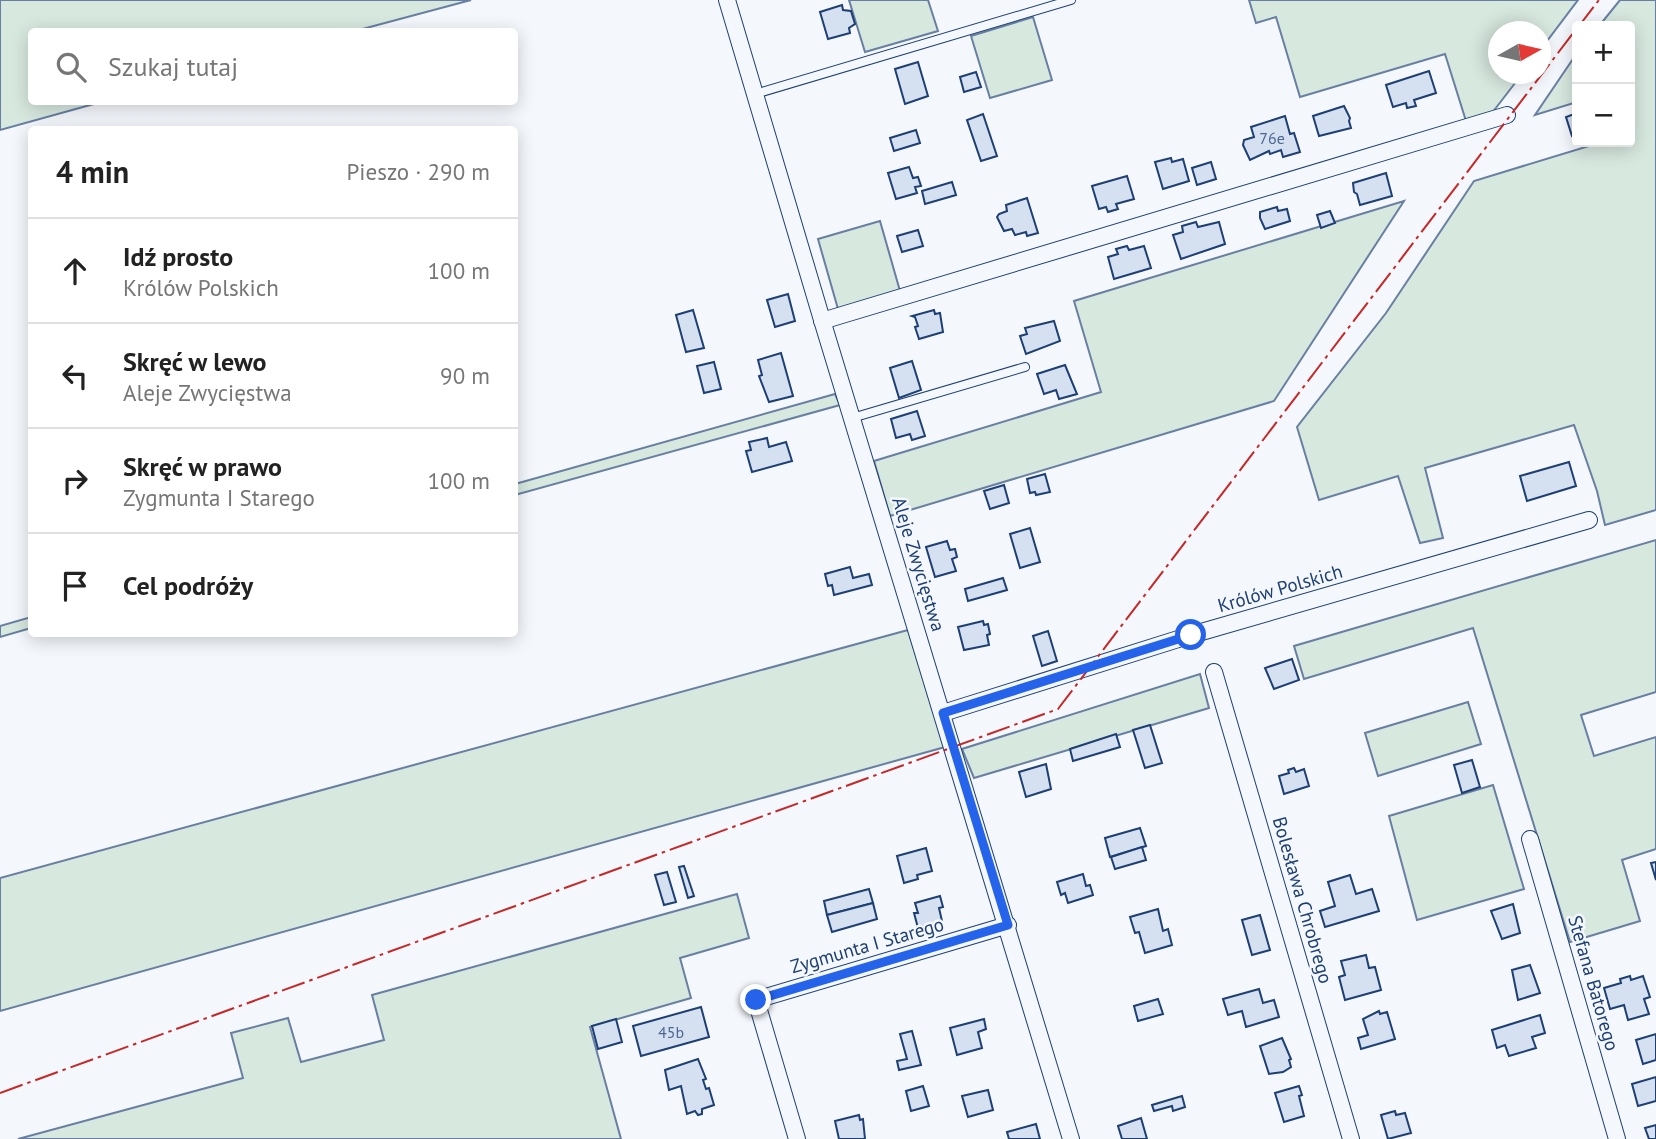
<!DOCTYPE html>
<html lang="pl">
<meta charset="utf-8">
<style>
body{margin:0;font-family:"PT Sans",sans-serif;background:#f2f2f2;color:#222}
.controls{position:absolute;right:21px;top:21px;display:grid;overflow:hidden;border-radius:7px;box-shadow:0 4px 18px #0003}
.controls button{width:63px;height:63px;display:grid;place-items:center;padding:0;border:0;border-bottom:2px solid #e0e0e0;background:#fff;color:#222;font:35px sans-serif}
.compass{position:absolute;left:1488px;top:21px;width:63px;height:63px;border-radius:50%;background:#fff;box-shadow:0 4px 18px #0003;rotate:82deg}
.stop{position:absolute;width:21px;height:21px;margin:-16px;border:5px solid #2563eb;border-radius:50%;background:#fff}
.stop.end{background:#2563eb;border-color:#fff;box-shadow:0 2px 7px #0008}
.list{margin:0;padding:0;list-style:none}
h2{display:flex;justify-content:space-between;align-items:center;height:91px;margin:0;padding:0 28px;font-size:30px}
h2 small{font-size:23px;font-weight:400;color:#767676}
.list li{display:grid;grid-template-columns:46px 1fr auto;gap:21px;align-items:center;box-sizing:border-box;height:105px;padding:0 28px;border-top:2px solid #e0e0e0}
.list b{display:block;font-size:26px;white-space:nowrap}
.list p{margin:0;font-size:23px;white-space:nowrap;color:#767676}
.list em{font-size:23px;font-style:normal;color:#767676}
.icon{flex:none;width:38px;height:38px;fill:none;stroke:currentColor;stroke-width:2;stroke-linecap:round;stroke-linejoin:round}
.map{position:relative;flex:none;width:1656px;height:1139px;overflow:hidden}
.search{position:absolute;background:#fff;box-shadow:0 4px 18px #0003;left:28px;top:28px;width:490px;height:77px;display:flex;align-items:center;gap:18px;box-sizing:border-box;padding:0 24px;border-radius:7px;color:#767676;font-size:26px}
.panel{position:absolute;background:#fff;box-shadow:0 4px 18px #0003;left:28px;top:126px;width:490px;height:511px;border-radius:7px}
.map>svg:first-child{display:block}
</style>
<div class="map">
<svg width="1656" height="1139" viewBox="0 0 1656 1139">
<rect width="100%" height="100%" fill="#f4f7fb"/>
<!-- green -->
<g fill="#d7e8df" stroke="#687fa3" stroke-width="2">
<path d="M0,0H471L355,31L32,32V102H101L0,130Z"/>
<path d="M849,0H928L938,31L865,52Z"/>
<path d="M1249,0H1578L1541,49L1540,32H1498V74H1522L1492,113L1466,121L1445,54L1300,97L1276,17L1256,23Z"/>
<path d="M1620,0H1656V510L1605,525L1597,491L1574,425L1425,468L1443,538L1420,543L1398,476L1319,500L1297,427L1386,313L1474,181L1602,142H1630V26H1599Z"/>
<path d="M1033,17L1052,80L990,98L971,36Z"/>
<path d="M1577,53V102L1535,115Z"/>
<path d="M1404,201L1274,401L890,516L874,461L1101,392L1074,301Z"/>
<path d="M880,221L900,291L838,309L818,239Z"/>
<path d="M835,394L840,405L515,495V484Z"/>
<path d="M1656,540V692L1581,715L1594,756L1656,737V849L1622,860L1640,921L1570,942L1473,628L1304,679L1294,646Z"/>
<path d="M31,617V628L0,637V626Z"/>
<path d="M908,630L945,747L0,1011V878Z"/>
<path d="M1200,674L1209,708L974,778L962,749Z"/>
<path d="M1468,702L1481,744L1378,776L1365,733Z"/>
<path d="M1493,785L1524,889L1417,920L1389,816Z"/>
<path d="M737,894L749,938L680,958L691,998L590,1027L621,1139H18L243,1078L231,1033L288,1018L301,1062L384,1040L372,995Z"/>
</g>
<!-- building -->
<g fill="#d5e0f0" stroke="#1d3f73" stroke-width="2">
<path d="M842,5L843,10L851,11L855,24L849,28L850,33L828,39L820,12Z"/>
<path d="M918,62L928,96L905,104L895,69Z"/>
<path d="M1429,71L1436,93L1414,100L1416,106L1407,108L1406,103L1393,107L1386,85Z"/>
<path d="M976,72L981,87L964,92L960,77Z"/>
<path d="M1344,106L1350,118L1349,121L1351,128L1319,136L1313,116Z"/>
<path d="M1577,113V135L1572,136L1566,117Z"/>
<path d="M983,114L997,156L981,161L967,120Z"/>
<path d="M1285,116L1290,134L1294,133L1300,152L1283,157L1281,150L1270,154L1269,151L1250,160L1243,145L1244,140L1254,137L1251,127Z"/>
<path d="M916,130L920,143L894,151L890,138Z"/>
<path d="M1171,158L1172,162L1183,159L1189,181L1163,189L1155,162Z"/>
<path d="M1211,162L1216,179L1197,185L1192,168Z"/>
<path d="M909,167L913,178L918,177L921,186L915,187L917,193L896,199L888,173Z"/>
<path d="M1386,173L1392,196L1360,205L1357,194L1354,192L1353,183Z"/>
<path d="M1127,176L1134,199L1116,204L1118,209L1108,212L1106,207L1099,209L1092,186Z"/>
<path d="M952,182L956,195L925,204L922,191Z"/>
<path d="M1027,198L1038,233L1027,236L1026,232L1015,235L1012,229L1004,231L997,217L999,214L1007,211L1006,205Z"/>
<path d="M1277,207L1278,211L1287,209L1290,221L1265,229L1260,218V212Z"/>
<path d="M1330,211L1335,223L1321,228L1317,215Z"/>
<path d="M1196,222L1198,227L1219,222L1225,244L1181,259L1173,235L1183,232L1182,226Z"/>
<path d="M918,230L923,246L902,252L897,236Z"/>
<path d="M1127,246L1129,250L1144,246L1151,268L1114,279L1108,257L1118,254L1116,249Z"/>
<path d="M788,294L795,321L775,327L767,300Z"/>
<path d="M693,310L704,348L686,352L676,315Z"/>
<path d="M934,310L935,314L940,313L943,332L919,339L915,327L918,326L915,317L912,316Z"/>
<path d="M1054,321L1060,341L1026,354L1020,336L1027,334L1025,328Z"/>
<path d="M781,353L793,396L769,402L759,376L762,375L758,360Z"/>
<path d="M912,361L921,390L899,398L890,368Z"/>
<path d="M714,362L721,389L704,393L697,366Z"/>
<path d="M1065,365L1077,394L1059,399L1056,390L1044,394L1037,374Z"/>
<path d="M917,411L925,436L912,440L910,434L896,438L891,419Z"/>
<path d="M767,438L769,447L786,442L792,461L752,472L746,451L751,450L749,442Z"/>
<path d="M1569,462L1576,486L1527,501L1520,476Z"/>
<path d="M1045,474L1050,492L1036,495L1035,492L1030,493L1027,479Z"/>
<path d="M1004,485L1009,503L990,509L984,491Z"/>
<path d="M1030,528L1040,562L1020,568L1010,534Z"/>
<path d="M947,541L950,550L955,549L957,557L952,559L956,571L935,577L926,547Z"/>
<path d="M850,567L853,578L869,574L872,585L834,595L832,585L828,586L825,574Z"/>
<path d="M1003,578L1007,590L968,601L965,589Z"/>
<path d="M983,621L984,625L988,624L990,634L987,635L989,645L964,650L958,627Z"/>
<path d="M1048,631L1057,661L1042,666L1033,636Z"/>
<path d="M1292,659L1299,680L1274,689L1265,668Z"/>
<path d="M1150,725L1162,763L1145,768L1133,730Z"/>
<path d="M1116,734L1120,747L1073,761L1070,749Z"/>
<path d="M1472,760L1480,787L1462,793L1454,765Z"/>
<path d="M1046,764L1051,789L1026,797L1019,772Z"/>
<path d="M1294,768L1296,772L1304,769L1309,786L1284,794L1279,776L1289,773L1288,770Z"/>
<path d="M1140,828L1146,846L1110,857L1105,838Z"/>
<path d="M1142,847L1146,860L1115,869L1111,857Z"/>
<path d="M926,848L932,871L917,875L918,879L904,883L897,856Z"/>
<path d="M1656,862V880L1651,863Z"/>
<path d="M684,866L694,896L688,898L679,867Z"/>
<path d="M667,872L676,902L664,905L655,875Z"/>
<path d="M1083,874L1086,886L1090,885L1093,895L1068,903L1065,893L1061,895L1057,882Z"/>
<path d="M1350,875L1356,894L1372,889L1379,911L1325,927L1320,911L1335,906L1328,882Z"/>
<path d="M869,889L873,903L827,915L824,901Z"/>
<path d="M940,896L943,907L939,908L942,921L918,928L914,913H918L915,903Z"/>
<path d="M873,903L877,919L832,932L827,915Z"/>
<path d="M1513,904L1520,933L1502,939L1491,911Z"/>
<path d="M1158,909L1163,931L1168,929L1172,945L1145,953L1139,932L1135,933L1130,917Z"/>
<path d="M1260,915L1270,950L1252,955L1242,920Z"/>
<path d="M1366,955L1369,968L1375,967L1381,990L1345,1000L1339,977L1345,975L1341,961Z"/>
<path d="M1530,965L1540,993L1518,1000L1512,970Z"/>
<path d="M1630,976L1631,980L1643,976L1650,997L1644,999L1649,1014L1628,1020L1624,1005L1610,1009L1604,988L1621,983L1620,979Z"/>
<path d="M1259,989L1263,1003L1274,1000L1279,1017L1246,1027L1242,1011L1228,1015L1223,999Z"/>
<path d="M1158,999L1163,1014L1138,1021L1134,1006Z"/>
<path d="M701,1007L709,1037L641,1056L633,1026Z"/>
<path d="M1379,1011L1380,1014L1387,1012L1395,1039L1361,1049L1358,1038L1368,1035L1363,1019Z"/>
<path d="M1540,1015L1545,1033L1532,1037L1536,1048L1509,1056L1505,1045L1497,1048L1492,1030Z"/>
<path d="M616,1019L622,1042L598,1049L592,1026Z"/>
<path d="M984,1019L986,1029L978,1032L982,1048L957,1055L950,1028Z"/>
<path d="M912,1031L921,1065L899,1070L897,1061L907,1059L900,1034Z"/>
<path d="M1656,1034V1060L1643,1064L1636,1040Z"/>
<path d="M1282,1038L1291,1059L1289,1060L1291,1067L1283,1072L1269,1074L1260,1046Z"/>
<path d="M698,1059L706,1079L703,1080L706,1089L709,1088L714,1105L702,1109V1114L698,1115L695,1111L687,1114L681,1086L669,1090L665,1070Z"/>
<path d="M1656,1077V1101L1638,1106L1632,1084Z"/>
<path d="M923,1086L929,1106L911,1111L906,1091Z"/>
<path d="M1299,1086L1302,1095L1299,1096L1304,1116L1284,1122L1275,1093Z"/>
<path d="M988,1090L993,1110L968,1117L962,1096Z"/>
<path d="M1182,1096L1185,1107L1173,1111L1172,1106L1154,1111L1152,1105Z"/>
<path d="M1395,1111L1396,1115L1405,1113L1411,1133L1388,1139L1381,1115Z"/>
<path d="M859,1115L860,1120L863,1119L865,1139H839L835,1121Z"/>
<path d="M1141,1118L1147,1139H1122L1118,1126Z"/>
<path d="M1036,1124L1040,1139H1009L1007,1132Z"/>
<path d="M1656,1125V1139H1649L1645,1128Z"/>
</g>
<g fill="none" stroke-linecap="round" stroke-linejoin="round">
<!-- lane casing -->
<g stroke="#1d3f73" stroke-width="10">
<g id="lane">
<path d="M755,94L1071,0"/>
<path d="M852,418L1025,367"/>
</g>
</g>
<!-- street casing -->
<g stroke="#1d3f73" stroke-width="18">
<g id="street">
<path d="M727,0L825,330L1071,1139"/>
<path d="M822,321L1507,115"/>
<path d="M1214,672L1351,1139"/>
<path d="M943,713L1191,635L1589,520"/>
<path d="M1530,839L1617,1139"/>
<path d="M797,1139L756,1000L1008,925"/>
</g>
</g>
<!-- lane -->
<use href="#lane" stroke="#f4f7fb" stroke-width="8"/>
<!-- street -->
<use href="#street" stroke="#f4f7fb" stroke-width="16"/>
<!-- power -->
<g stroke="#c62828" stroke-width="2" stroke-dasharray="24 5 3.5 5" stroke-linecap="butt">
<path d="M1579,26L1599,0"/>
<path d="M0,1093L1058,709L1577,28"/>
</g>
</g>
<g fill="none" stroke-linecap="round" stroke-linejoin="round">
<!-- route -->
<path stroke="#2563eb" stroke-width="9" d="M756,1000L1008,925L943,713L1191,635"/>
</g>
<g text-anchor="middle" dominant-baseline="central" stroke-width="5" stroke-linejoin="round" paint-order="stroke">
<!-- number labels -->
<g font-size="16" fill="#4b6792">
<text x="1272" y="138">76e</text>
<text x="671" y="1032">45b</text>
</g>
<!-- street labels -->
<g font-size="19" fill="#1d3f73" stroke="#f4f7fb">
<text transform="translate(919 564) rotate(73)">Aleje Zwycięstwa</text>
<text transform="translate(1280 588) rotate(-16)">Królów Polskich</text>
<text transform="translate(1303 900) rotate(74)">Bolesława Chrobrego</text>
<text transform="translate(867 945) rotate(-16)">Zygmunta I Starego</text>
<text transform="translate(1594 983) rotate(74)">Stefana Batorego</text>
</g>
</g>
</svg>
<div class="controls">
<button>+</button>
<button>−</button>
</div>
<svg class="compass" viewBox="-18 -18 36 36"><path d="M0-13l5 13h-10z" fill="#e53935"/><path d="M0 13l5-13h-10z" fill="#767676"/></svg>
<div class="stop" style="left:1191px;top:635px"></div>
<div class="stop end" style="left:756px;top:1000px"></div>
<div class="search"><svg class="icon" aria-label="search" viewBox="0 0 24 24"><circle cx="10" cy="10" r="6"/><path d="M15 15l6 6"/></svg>Szukaj tutaj</div>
<section class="panel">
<h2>4 min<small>Pieszo · 290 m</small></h2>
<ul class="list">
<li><svg class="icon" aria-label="ahead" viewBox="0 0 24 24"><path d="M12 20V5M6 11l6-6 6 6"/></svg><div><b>Idź prosto</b><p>Królów Polskich</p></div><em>100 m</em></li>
<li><svg class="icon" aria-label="left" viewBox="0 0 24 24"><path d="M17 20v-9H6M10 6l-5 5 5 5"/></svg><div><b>Skręć w lewo</b><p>Aleje Zwycięstwa</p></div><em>90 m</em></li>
<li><svg class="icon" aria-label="right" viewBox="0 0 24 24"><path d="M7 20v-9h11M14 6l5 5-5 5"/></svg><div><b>Skręć w prawo</b><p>Zygmunta I Starego</p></div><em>100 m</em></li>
<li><svg class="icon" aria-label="arrive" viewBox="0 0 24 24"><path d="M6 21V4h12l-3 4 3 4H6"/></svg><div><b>Cel podróży</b></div></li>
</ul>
</section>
</div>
